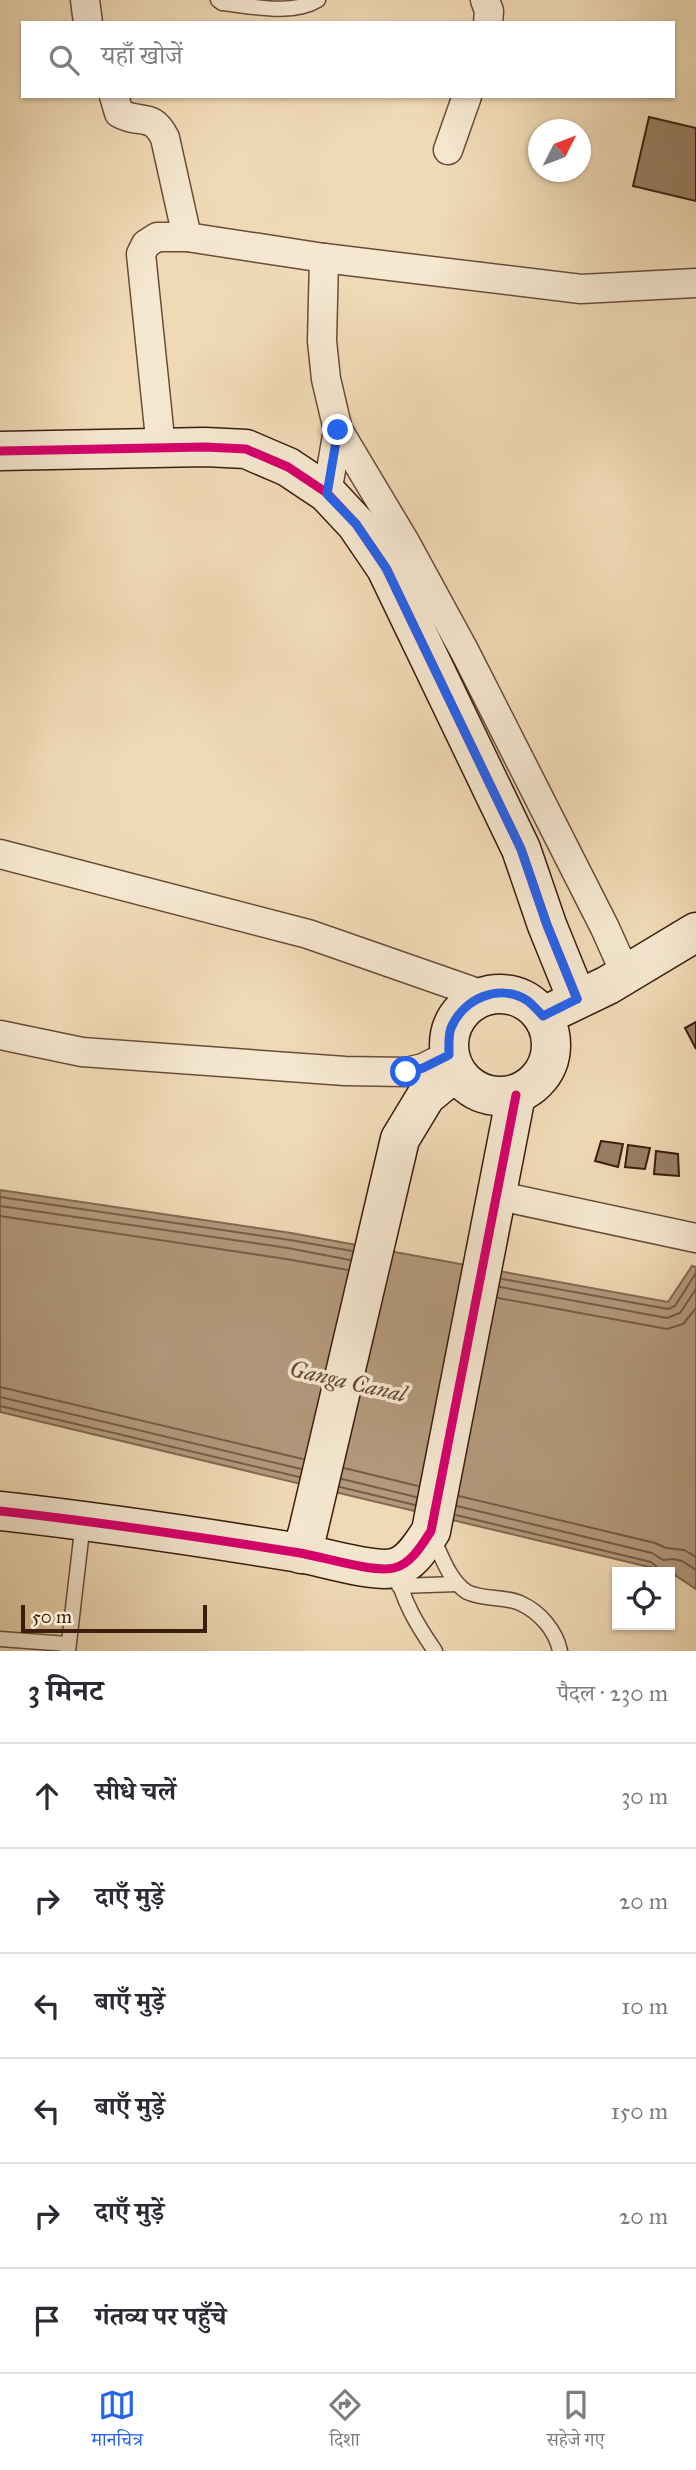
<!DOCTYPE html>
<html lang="hi">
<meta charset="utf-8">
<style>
body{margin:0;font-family:"IM FELL Great Primer","Noto Serif Devanagari",serif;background:#f2f2f3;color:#2b2b33}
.controls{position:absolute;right:21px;bottom:21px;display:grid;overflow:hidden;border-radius:0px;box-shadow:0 2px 5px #0004}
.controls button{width:63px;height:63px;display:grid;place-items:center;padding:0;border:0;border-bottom:2px solid #e1e1e2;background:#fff;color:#2b2b33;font:35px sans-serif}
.compass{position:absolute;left:528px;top:119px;width:63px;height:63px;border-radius:50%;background:#fff;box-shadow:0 2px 5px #0004;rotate:48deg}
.scale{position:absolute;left:21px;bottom:18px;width:186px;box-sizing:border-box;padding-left:7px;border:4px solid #3c1d0e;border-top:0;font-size:19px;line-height:24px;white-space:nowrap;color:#3c1d0e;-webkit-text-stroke:5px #f5e7d0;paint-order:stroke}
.stop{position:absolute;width:21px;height:21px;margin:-16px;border:5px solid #2563eb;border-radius:50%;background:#fff}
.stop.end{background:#2563eb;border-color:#fff;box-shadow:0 2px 7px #0008}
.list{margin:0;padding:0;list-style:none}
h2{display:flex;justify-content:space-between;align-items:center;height:91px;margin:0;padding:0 28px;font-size:30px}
h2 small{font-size:23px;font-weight:400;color:#7c7c81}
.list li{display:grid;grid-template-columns:46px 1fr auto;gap:21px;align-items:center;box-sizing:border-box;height:105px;padding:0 28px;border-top:2px solid #e1e1e2}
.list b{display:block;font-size:26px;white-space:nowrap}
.list em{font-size:23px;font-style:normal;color:#7c7c81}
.icon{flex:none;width:38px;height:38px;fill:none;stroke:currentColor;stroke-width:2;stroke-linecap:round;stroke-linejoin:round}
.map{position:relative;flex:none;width:696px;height:1651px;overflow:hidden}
.search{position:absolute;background:#fff;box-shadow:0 2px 5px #0004;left:21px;right:21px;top:21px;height:77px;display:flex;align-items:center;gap:18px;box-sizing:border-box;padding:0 24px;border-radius:0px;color:#7c7c81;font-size:26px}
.sheet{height:721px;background:#fff}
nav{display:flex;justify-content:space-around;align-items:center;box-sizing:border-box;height:98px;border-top:2px solid #e1e1e2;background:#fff;font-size:19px;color:#7c7c81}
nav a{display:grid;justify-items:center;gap:4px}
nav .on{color:#2563eb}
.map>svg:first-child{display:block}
</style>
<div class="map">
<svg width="696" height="1651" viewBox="0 0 696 1651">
<rect width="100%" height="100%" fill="#f0dab6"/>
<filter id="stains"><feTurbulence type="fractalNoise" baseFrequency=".00286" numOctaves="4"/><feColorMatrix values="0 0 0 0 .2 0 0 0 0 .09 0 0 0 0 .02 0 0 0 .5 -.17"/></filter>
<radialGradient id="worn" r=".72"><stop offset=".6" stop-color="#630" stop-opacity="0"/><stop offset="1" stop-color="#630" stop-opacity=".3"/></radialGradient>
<!-- water -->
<path fill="#b39a7d" stroke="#836851" stroke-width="2" d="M0,1190L291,1233L668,1302L692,1266L696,1267V1589L670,1572L0,1412Z"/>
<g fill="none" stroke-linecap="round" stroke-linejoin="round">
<!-- shore -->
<g stroke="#785c46" stroke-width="2">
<path d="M0,1197L290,1240L352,1251"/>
<path d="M0,1206L288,1248L350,1260"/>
<path d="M0,1216L286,1259L348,1270"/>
<path d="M502,1279L668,1309L675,1306L696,1273"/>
<path d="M500,1287L667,1318L680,1313L696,1289"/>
<path d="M498,1298L667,1329L683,1324L696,1308"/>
<path d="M0,1387L303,1459"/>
<path d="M0,1397L301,1469"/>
<path d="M0,1406L299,1477"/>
<path d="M344,1468L418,1486"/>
<path d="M342,1479L416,1497"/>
<path d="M340,1487L415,1505"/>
<path d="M459,1496L655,1543L666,1548L684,1550L696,1557"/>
<path d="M457,1506L652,1553L663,1560L673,1559L682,1561L696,1570"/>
<path d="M456,1515L651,1562L656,1566L658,1572"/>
</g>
</g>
<!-- building -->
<g fill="#9a7f65" stroke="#3c1d0e" stroke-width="2">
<path d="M649,117L696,128V201L633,186Z"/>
<path d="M696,1022V1049L685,1028Z"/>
<path d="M601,1141L623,1144L618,1167L595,1161Z"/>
<path d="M628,1145L650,1148L645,1169L625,1167Z"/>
<path d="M656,1151L678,1154L679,1176L654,1174Z"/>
</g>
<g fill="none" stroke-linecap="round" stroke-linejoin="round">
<!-- lane casing -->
<g stroke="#694c38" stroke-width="17">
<g id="lane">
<path d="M218,0L222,3C252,6 291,16 318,0"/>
<path d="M433,1538C441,1555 450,1582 467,1592C483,1600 504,1596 520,1603C540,1612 556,1631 560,1651"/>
<path d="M396,1569C402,1600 417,1625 435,1651"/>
<path d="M399,1586L457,1584"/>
<path d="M0,1639L68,1644"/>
<path d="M68,1651L83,1522"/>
</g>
</g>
<!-- street casing -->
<g stroke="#694c38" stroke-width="31">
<g id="street">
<path d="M85,0L88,23"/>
<path d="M485,0L489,11L488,23"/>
<path d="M114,96L119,113C140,125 152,111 165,138L187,237"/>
<path d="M448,150L467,96"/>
<path d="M324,258L322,341L326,379L338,430L405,542L465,652L605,928L626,975"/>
<path d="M161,448L141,254L146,244L157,237H187L324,258L581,289L696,283"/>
<path d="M327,493L338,430"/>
<path d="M0,854L308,934L483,995"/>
<path d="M0,1035L82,1052L345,1071L406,1072L423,1068L449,1055"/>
<path d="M495,1195L696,1238"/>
</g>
</g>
<!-- secondary casing -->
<g stroke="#3c1d0e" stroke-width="41">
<g id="secondary">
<path d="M0,451L205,447L246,449L288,467L327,493L356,524L386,568L521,849L547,925L577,999"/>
<circle cx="500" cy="1045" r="51"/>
<path d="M554,1011L608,985L696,932"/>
<path d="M0,1511C100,1522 200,1537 300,1553C323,1557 374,1573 394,1568C411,1564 422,1545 431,1531L516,1095"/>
<path d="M301,1554L308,1531L400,1139L426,1096L455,1072"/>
</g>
</g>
<!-- lane -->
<use href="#lane" stroke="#f5e7d0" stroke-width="14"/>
<!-- street -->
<use href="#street" stroke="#f5e7d0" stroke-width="28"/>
<!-- secondary -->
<use href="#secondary" stroke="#f5e7d0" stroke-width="38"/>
<!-- cycleway casing -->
<g stroke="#f5e7d0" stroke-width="13">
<g id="cycleway">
<path d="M0,451L205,447L246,449L288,467L327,493L356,524L386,568L521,849L547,925L577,999"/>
<path d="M0,1511C100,1522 200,1537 300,1553C323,1557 374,1573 394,1568C411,1564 422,1545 431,1531L516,1095"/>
</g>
</g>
<!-- cycleway -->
<use href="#cycleway" stroke="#d6006c" stroke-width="9"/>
</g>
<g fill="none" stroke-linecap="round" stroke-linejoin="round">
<!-- route -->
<path stroke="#2563eb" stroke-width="9" d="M338,430L327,494L356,524L386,568L521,849L547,925L577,999L543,1016C538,1011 533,1005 528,1001C499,982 463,999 451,1028C448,1036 449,1047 449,1055L423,1068L406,1072"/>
</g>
<g text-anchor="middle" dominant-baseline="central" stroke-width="7" stroke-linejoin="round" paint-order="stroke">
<!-- water labels -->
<g font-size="23" font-style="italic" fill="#664935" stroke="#f5e7d0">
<text transform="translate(348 1381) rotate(13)">Ganga Canal</text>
</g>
</g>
<rect width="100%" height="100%" filter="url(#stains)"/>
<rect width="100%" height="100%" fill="url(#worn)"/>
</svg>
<div class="controls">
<button><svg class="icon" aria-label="locate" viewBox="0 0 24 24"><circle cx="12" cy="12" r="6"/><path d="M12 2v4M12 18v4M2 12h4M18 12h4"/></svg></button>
</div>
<svg class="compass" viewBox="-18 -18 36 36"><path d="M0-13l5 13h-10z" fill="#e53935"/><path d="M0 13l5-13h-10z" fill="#7c7c81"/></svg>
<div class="scale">50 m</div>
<div class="stop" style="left:406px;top:1072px"></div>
<div class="stop end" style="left:338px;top:430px"></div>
<div class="search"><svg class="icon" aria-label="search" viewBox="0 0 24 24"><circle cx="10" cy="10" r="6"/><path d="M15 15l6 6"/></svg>यहाँ खोजें</div>
</div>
<section class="sheet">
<h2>3 मिनट<small>पैदल · 230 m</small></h2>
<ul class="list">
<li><svg class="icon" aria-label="ahead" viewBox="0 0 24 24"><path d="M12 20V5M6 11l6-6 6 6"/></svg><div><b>सीधे चलें</b></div><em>30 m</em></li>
<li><svg class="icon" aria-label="right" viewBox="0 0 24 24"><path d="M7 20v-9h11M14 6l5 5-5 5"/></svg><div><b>दाएँ मुड़ें</b></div><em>20 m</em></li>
<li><svg class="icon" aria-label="left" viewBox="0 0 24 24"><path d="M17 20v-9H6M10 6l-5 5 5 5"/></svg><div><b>बाएँ मुड़ें</b></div><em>10 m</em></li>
<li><svg class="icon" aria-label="left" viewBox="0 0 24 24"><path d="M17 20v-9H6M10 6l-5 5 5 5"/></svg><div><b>बाएँ मुड़ें</b></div><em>150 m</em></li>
<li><svg class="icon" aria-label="right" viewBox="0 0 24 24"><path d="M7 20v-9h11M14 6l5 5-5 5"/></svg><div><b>दाएँ मुड़ें</b></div><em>20 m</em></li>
<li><svg class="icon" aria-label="arrive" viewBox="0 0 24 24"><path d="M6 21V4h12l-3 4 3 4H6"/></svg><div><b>गंतव्य पर पहुँचे</b></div></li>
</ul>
</section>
<nav>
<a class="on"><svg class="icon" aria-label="map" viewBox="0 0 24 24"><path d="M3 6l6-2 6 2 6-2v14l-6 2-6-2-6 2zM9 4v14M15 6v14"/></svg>मानचित्र</a>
<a><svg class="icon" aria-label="directions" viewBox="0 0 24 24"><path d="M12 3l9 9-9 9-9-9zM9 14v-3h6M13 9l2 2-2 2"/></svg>दिशा</a>
<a><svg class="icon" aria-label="saved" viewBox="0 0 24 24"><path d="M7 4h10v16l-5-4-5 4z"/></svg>सहेजे गए</a>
</nav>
